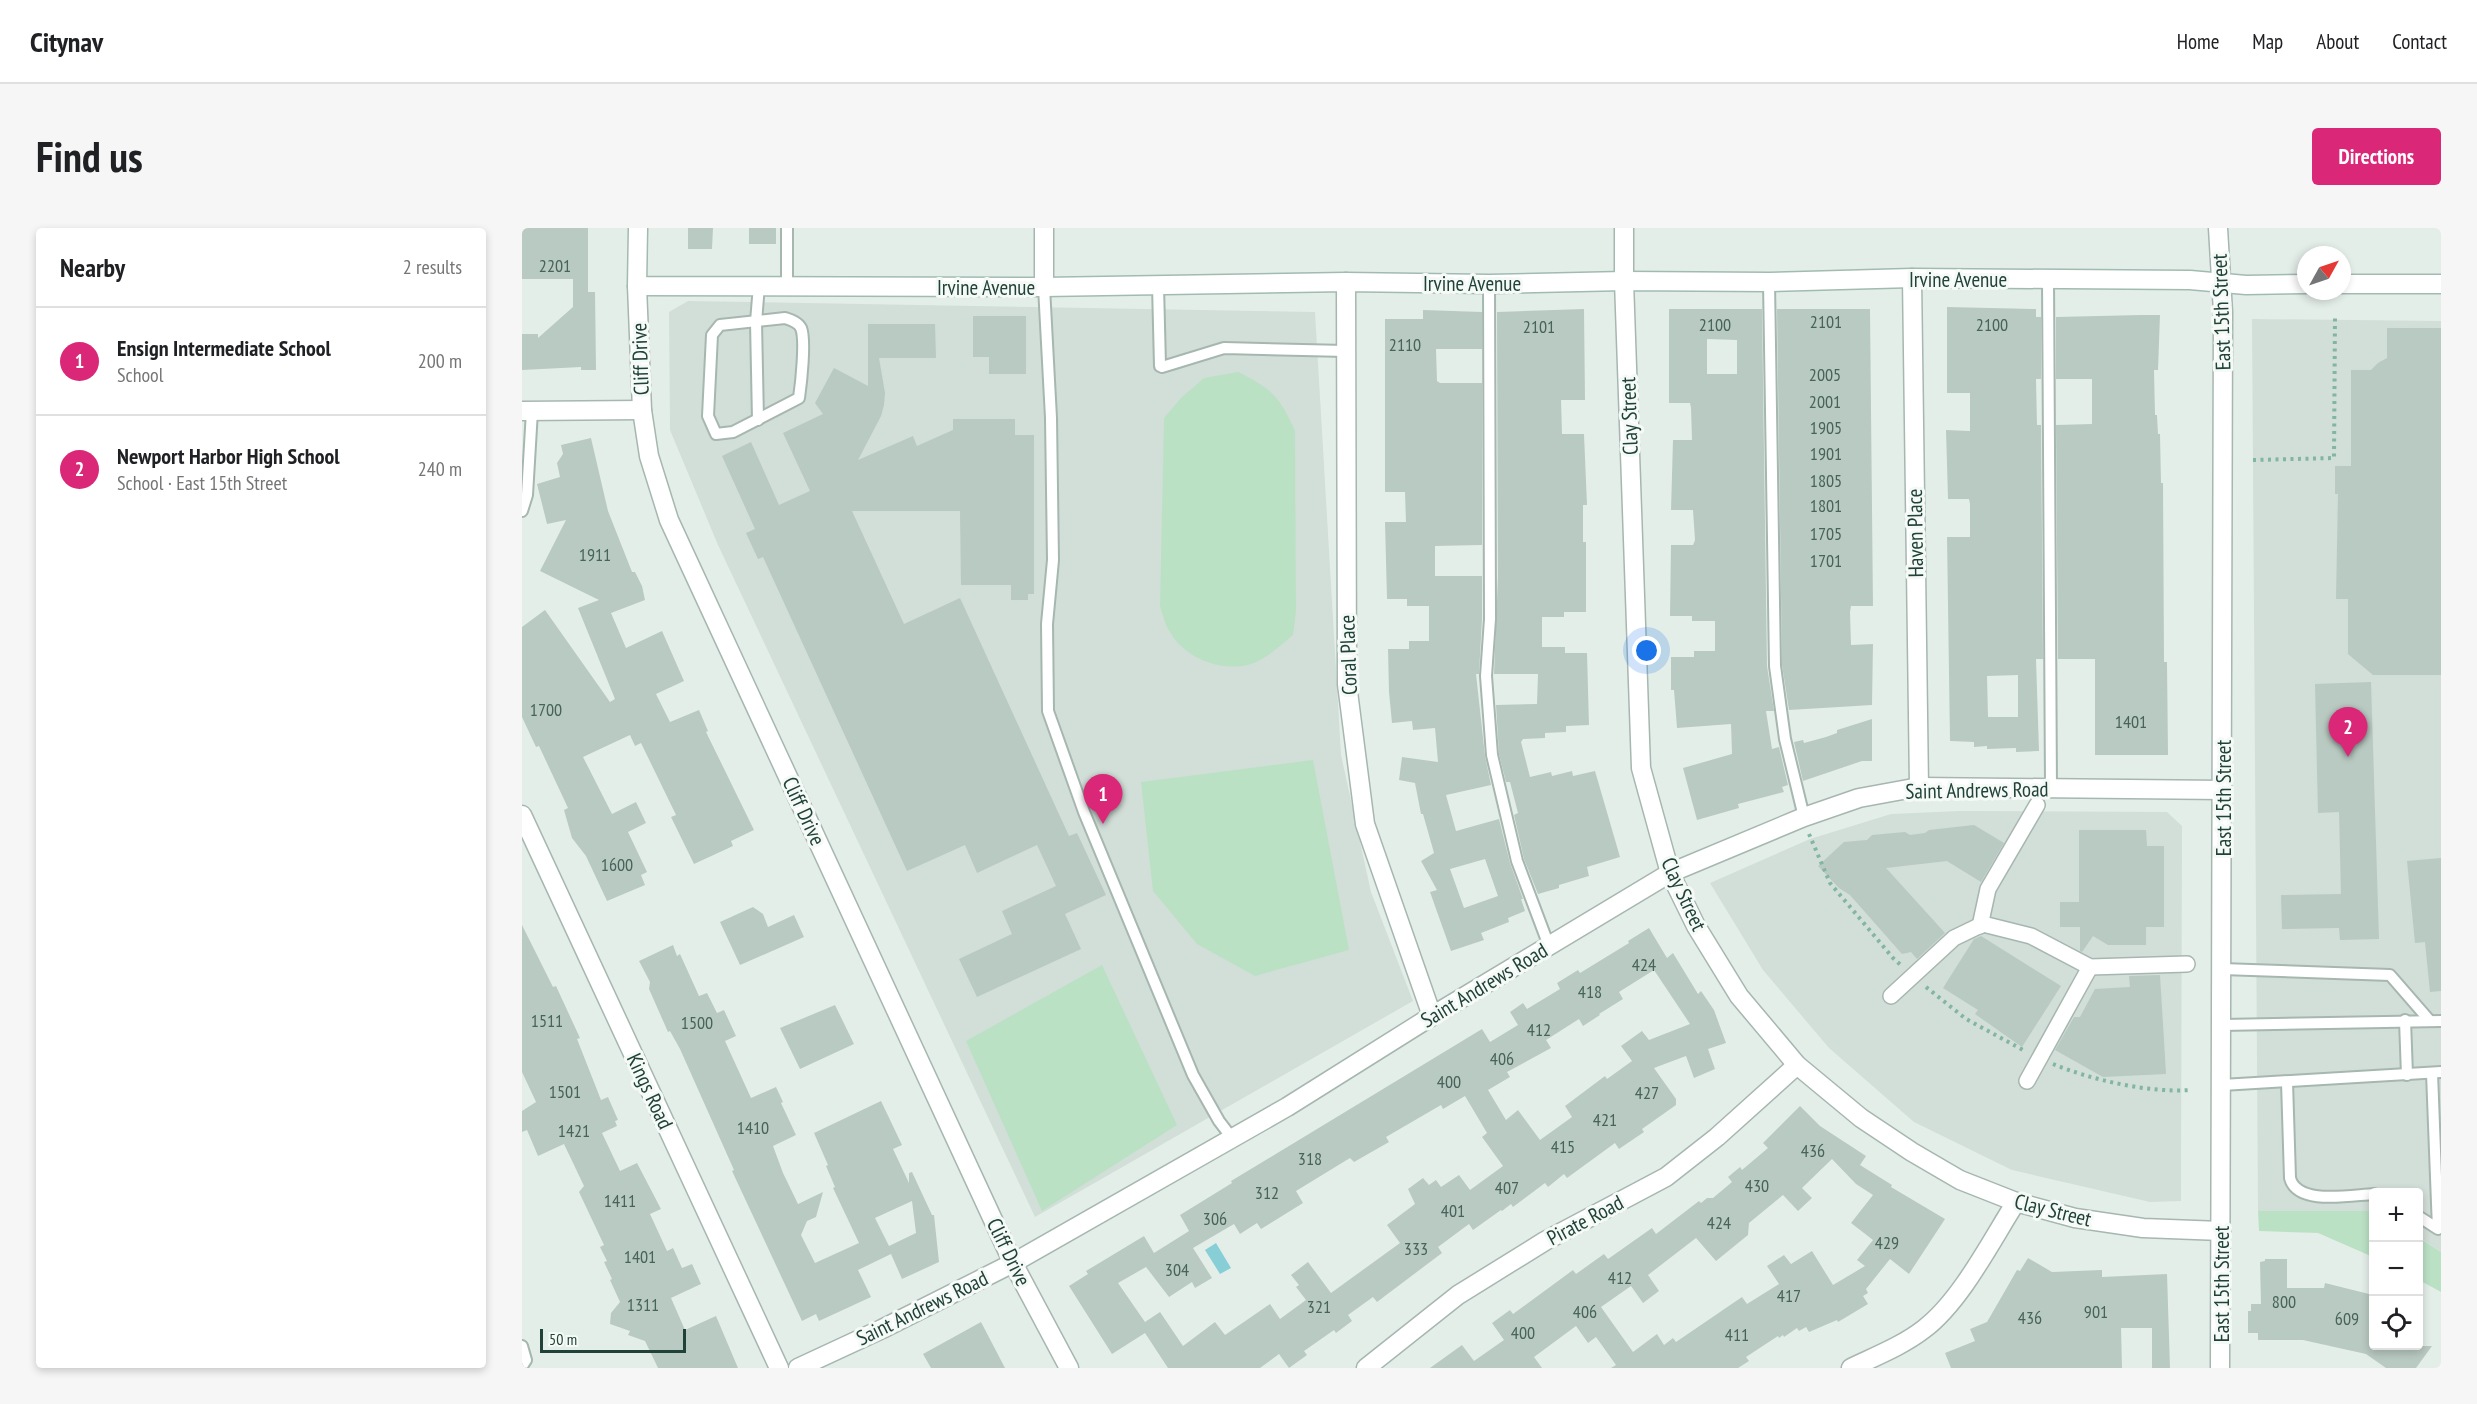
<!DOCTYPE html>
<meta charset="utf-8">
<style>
body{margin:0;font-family:"PT Sans Narrow",sans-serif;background:#f6f6f6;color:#202124}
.controls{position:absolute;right:18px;bottom:18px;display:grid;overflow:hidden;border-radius:6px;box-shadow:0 3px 9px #0003}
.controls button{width:54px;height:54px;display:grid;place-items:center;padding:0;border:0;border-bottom:2px solid #e0e0e0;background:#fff;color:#202124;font:30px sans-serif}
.compass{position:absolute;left:1775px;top:18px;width:54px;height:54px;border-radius:50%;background:#fff;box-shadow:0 3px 9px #0003;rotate:50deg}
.scale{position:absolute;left:18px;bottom:15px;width:146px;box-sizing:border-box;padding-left:6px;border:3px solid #214238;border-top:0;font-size:16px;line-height:21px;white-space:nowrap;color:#214238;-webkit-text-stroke:4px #f5faf7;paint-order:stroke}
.you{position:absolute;left:1125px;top:423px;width:21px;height:21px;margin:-15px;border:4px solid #fff;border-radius:50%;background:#1a73e8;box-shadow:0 0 0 9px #1a73e833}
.badge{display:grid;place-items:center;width:39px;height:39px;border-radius:50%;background:#db2777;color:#fff;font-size:20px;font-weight:700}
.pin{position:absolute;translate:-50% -50px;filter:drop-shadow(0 2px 3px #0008)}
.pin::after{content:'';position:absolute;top:32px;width:21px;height:18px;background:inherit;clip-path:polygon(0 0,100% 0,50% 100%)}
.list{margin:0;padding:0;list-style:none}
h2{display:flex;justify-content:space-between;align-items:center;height:78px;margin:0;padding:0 24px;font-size:26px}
h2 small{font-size:20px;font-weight:400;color:#757577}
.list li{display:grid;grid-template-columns:39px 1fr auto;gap:18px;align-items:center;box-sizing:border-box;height:108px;padding:0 24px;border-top:2px solid #e0e0e0}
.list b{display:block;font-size:22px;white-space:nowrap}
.list p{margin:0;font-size:20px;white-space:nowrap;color:#757577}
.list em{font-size:20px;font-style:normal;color:#757577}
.icon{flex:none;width:33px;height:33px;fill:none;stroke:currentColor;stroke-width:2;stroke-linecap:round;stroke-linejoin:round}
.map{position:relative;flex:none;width:1919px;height:1140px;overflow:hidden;border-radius:6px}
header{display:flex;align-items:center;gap:36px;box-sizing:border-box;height:84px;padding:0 30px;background:#fff;border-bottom:2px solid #e0e0e0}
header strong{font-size:28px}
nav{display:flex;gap:33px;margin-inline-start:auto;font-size:21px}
.intro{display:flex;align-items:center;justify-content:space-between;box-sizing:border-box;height:144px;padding:0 36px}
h1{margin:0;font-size:42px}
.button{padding:15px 27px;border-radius:6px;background:#db2777;color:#fff;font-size:21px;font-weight:700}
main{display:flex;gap:36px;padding:0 36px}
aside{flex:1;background:#fff;border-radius:6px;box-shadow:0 3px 9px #0003}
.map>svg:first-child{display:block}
</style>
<header>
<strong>Citynav</strong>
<nav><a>Home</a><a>Map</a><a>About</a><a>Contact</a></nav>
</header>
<div class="intro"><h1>Find us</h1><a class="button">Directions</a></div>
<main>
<aside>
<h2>Nearby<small>2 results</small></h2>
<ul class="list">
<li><span class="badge">1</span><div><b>Ensign Intermediate School</b><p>School</p></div><em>200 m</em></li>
<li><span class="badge">2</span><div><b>Newport Harbor High School</b><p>School · East 15th Street</p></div><em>240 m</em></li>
</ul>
</aside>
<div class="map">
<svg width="1919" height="1140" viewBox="0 0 1919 1140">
<rect width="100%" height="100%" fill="#e4eee9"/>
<!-- built -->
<g fill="#d2ded8">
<path d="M166,73L793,84L819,527L849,664L891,773L513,989L196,317L148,202L147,84Z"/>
<path d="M1730,91L1919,93V1024L1897,1009L1896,964H1852L1851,983H1736Z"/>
<path d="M1438,583L1645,584L1660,598L1659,973L1628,974L1490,942L1392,894L1307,820L1241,742L1188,655L1288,611L1369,586Z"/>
</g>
<!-- green -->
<g fill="#bbe1c4">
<path d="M716,144C749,160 758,169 773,203L774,383L771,407C759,417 744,431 729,436C701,445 662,430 648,404C643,397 641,387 638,378L642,190L659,170L682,150Z"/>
<path d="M791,532L827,722L733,748L675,716L631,663L619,554Z"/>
<path d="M580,737L655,897L520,983L444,813Z"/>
<path d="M1736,983H1851V1029L1796,1005L1737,1003Z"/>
<path d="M1896,1009L1919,1024V1064L1897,1052Z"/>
</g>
<!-- water -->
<path fill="#88ced7" d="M694,1015L709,1040L698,1046L683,1022Z"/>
<!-- building -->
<g fill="#b9cac2" fill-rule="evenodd">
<path d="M0,0H66V64H73L74,142H59V139L0,142V106H16V110L51,79V51H0Z"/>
<path d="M166,0H191L190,21H166Z"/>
<rect x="227" y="0" width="27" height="16"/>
<path d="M1425,79L1514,81V89H1519V151H1514L1515,197H1519L1521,431H1514L1517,523L1494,524V520L1465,521V518L1452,519V514L1428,513L1425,309H1448V276L1447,271H1426L1424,202L1448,203V165H1425ZM1496,447V489H1466L1465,448Z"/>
<path d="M1062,81L1063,172H1039L1040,206H1062L1065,277H1061V314H1064V384H1042V389H1020V419H1043V425H1065L1067,497L1044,498V504L1023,505V510L1001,511L999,514L1008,549L1029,544L1030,548L1050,543L1051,548L1073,543L1098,629L1065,639L1067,648L1037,657V660L1016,666L1002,631L992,587L996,585L988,554H984L977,526L974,477L1015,476L1016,446H972L976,348L975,84Z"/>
<path d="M1147,81H1240L1245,438L1252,483H1244L1250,521L1257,519L1266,557L1260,559L1262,564L1216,576L1217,580L1175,592L1161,540L1210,526L1209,496L1155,500L1152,462H1149V429H1172V423H1193V393H1170V388H1148L1149,317H1171L1173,312L1171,282H1149L1151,212H1170L1169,180L1168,175H1147ZM1185,111L1215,112V146H1185Z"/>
<path d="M1255,81H1348L1351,378H1329L1328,384L1329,417L1351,416L1350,477L1267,482L1260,437Z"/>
<path d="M901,82L960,84V121H914L915,153L918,155H960V317L913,318V348H960V391L957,446H954L963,528L969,557L924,567L934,603L977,591L988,635L1001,671H999L1003,683L986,690L987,694L959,705L962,712L929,723L908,664L915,662L899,633L912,625L901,586H899L893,555L877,552L880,529L916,534L913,500L891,502L890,493L870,495L867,464L866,421H887V413H907V378H885V371H865L863,294H884L883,264H863V91H901ZM963,631L976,668L942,680L928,641Z"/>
<path d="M1619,87H1638L1636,142H1632L1633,187H1635L1636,206H1638L1639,255H1641L1642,434H1645L1646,527H1573V431H1536L1534,197L1570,196V151H1534V89Z"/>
<path d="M451,88H504V146H467V129H451Z"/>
<path d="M346,96H413L414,130H357L363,165L362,177L359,188L336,232L391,208L395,218L431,202V191H493V207H512V366H506V372H489V357H439L438,283H330L382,396L438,370L547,608L555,605L584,667L543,686L559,721L455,769L437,731L490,706L480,683L534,658L515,617L455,645L443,617L385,643L241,329L236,331L224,305L233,301L200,228L229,214L257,277L288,263L261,205L301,186L293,175L312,140L346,158Z"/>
<path d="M1865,100H1919V447H1851L1826,426V371H1814L1816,266H1813V238H1829V142H1849L1856,135L1865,130Z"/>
<path d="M69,210L86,283L110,344H113L120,358L123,372L89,385L104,420L140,403L162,453L134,466L148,494L177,482L186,503L184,504L232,602L209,613L211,618L172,636L149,589L154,587L119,515L113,518L108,507L61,529L90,586L114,574L124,595L106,604L125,644L119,647L123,657L85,673L64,628L50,610L42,582L46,580L17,518L14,519L0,489V399L23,382L88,474L93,471L56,380L77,372L18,343L44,292L25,296L15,256L38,249L35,235L41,226L39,217Z"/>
<path d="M1849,454L1857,711L1818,712L1817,700L1760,701L1759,667L1819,666L1817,584L1796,585L1793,456Z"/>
<path d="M1350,491V533H1340L1281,553L1272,514L1281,512L1282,515L1304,509L1315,505V502Z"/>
<path d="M1452,597L1482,615L1459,654L1425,633L1364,640L1423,705L1395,731L1389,724L1380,726L1328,667L1317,660L1296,638L1322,614L1345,612L1350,607L1383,604L1388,607L1403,605L1407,602Z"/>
<path d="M1557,602H1624L1625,618H1642V699H1624V717H1586L1571,708L1560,724L1558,723V699H1538V674H1557Z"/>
<path d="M1919,630V763L1908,764L1903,714L1893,715L1885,633Z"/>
<path d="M231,679L241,686L246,699L272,687L282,709L218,737L198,694Z"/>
<path d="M0,697L31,759L34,758L58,810L55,811L79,872L86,869L96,892L93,893L95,898L80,905L98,943L115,935L139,981L128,986L145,1023L151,1020L160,1040L170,1036L179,1056L149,1070L163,1102L194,1088L216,1140H136L123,1113L106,1107L108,1103L88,1096L89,1085L98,1074L88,1052L90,1051L82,1034L85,1033L78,1019L82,1017L57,964L62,958L42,916L16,928L5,902L0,904V883L14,874L0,844Z"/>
<path d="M1127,700L1145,730L1151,725L1176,766L1179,763L1192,782L1204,815L1186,821L1193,841L1172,850L1164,828L1132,840L1154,871V877L1120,901L1122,904L1097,921L1093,915L1045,950L1042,946L1026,959L1023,955L991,979L989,976L980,983L979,982L951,1002L947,996L916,1019L920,1025L855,1074L851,1069L826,1087L830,1093L814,1105L812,1102L782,1123L785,1127L767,1140L757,1126L738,1140H646L623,1105L590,1126L547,1058L566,1046L564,1043L622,1008L632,1025L667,1003L658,987L710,955L709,953L960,801L968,814L996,797L988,784L1001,775L1005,781L1038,761L1035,755L1056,742L1058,745L1107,715L1106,713ZM1132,742L1168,796L1127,812L1120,803L1099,818L1110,833L1085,851L1083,848L1043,878L1050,889L1018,912L996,882L984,892L966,862L988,849L985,844L1029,820L1024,812L1057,791L1061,798L1078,787L1077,786L1101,771L1097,764ZM943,868L965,905L960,909L981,938L948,962L937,947L919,959L914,952L907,957L901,950L886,961L893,976L865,997L878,1015L809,1065L786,1034L769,1047L777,1057L774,1059L784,1072L758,1091L748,1076L703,1107L693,1094L661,1118L638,1084L623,1094L596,1055L624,1039L647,1069L670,1054L673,1060L690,1050L671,1020L712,996L718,1006L735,995L739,1001L781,975L774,963L828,930L832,934L867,914L864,909L919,877L921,881Z"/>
<path d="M1459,708L1539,758L1500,819L1453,786L1456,782L1421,760L1452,711Z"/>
<path d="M151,717L155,728L158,726L177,768L185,765L195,785L202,782L214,808L203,813L229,870L254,859L261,874L259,875L274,907L251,918L261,945L276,976L301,964L294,989L285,993L279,1007L293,1035L337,1015L311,960L313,959L304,938L306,937L292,905L359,873L380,917L371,921L387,955V945L390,944L410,987H412L417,1034L380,1051L369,1026L336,1042L349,1069L297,1093L294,1086L280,1093L210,943L212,942L158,821L148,803L146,804L127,761L128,754L117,733ZM390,973L394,1005L367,1018L353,990Z"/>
<path d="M1638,747L1644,846L1581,849L1533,822L1552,789H1558L1573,761L1608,759L1607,748Z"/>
<path d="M313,777L332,816L278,841L258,800Z"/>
<path d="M1278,878L1298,898L1344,928L1338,937L1370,957L1369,959L1423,991L1387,1046L1368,1031L1344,1061L1346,1065L1341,1068L1346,1076L1316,1094L1315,1092L1287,1104L1284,1099L1277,1103L1275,1100L1262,1109L1261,1107L1257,1110L1256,1108L1224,1129L1227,1133L1216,1140H1089L1094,1137L1074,1109L1066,1115L1054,1098L1012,1129L1020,1140H908L940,1117L952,1133L982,1112L970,1095L988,1082L991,1086L1051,1042L1054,1046L1082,1026L1086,1031L1130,1000L1134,1006L1177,973L1179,975L1185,970H1191L1210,954L1206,949L1218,939L1220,942L1246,920L1241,915ZM1310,931L1334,956L1351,967L1329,995L1351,1012L1335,1032L1343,1038L1311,1057L1290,1023L1269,1036L1262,1027L1245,1038L1257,1056L1225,1076L1220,1069L1154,1114L1151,1110L1142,1117L1135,1106L1111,1124L1079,1079L1109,1058L1121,1075L1137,1063L1126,1047L1174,1010L1194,1033L1226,1007L1227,995L1261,967L1276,983L1290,970L1280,960Z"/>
<path d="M1506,1030L1530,1044L1580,1042V1049L1645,1046L1648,1140H1630V1100H1599L1600,1140H1429L1423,1125L1453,1113L1448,1101L1465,1094L1495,1042L1498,1043Z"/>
<path d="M1743,1031H1765V1060H1802L1803,1055L1851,1067V1118H1910L1894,1140H1864L1844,1126L1781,1112H1736V1105H1726V1083H1729V1076H1739L1738,1034L1743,1033Z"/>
<path d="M459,1094L483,1140H409L401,1126Z"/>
</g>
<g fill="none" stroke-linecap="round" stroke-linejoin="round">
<!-- service casing -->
<g stroke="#a6b7b0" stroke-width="14">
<g id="service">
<path d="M265,0V57"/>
<path d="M1526,51L1529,560"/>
<path d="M1247,54L1253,438L1263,511L1282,589"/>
<path d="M967,56L968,391L964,448L970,527L995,633L1027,718"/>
<path d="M636,57L638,138L640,139L702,120L824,123"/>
<path d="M522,59L529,190L531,332L525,396L526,483L562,584L671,847L697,893L710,910"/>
<path d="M263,90C269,92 276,94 279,100C284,112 279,156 277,170L211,204L194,206L186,188L190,107L198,97Z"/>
<path d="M236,192L234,94L237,57"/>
<path d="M0,283L5,267L10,183"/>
<path d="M1700,741L1868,747L1908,793"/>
<path d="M1883,792L1885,847"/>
<path d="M1700,797L1919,793"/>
<path d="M1765,854L1768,950C1775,978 1829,967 1852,966"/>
<path d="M1700,857L1919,844"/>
<path d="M1896,988L1916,1001L1910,845"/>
<path d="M0,1118L4,1132L0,1138"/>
</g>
</g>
<!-- pedestrian casing -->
<g stroke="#a6b7b0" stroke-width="18">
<g id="pedestrian">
<path d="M1458,698L1466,661L1515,577"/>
<path d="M1369,768L1432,710L1461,696L1509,708L1568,739L1665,736"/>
<path d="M1505,853L1568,739"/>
</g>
</g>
<!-- minor casing -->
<g stroke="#a6b7b0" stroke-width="21">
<g id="minor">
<path d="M522,0V59"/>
<path d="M1390,50L1397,559"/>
<path d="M824,54L825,456L843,596L910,788"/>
<path d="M0,183L120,182"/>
<path d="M0,587L257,1140"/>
<path d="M276,1140L360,1101L491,1035L765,879L910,788L1148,645L1282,589L1337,570L1397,559L1701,562"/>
<path d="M844,1140L936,1067L1023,1013L1144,949L1195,909L1275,837"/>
<path d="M1329,1140C1354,1128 1380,1118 1402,1101C1439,1073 1469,1013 1494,974"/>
</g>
</g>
<!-- tertiary casing -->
<g stroke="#a6b7b0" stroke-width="21">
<g id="tertiary">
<path d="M1102,0V53L1119,540L1148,645L1174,698L1217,768L1275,837L1339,890L1390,924L1438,952L1494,974L1553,990L1621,1000L1699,1003"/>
<path d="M1696,0L1701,84L1698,1140"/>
<path d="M115,58L120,182L127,228L147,292L491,1035L547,1140"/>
</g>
</g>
<!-- secondary casing -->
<g stroke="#a1bbb1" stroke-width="21">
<g id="secondary">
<path d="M116,0L115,58L522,59L824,54L967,56L1102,53L1247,54L1390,50L1668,52L1724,57L1784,56"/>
<path d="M1820,56H1919"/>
</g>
</g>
<!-- path -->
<g stroke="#82b5a2" stroke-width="4" stroke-dasharray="3 4.5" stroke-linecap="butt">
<path d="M1731,232L1812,230L1813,87"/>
<path d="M1287,606L1308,655L1371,730L1380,738"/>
<path d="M1404,759L1444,791L1503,823"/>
<path d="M1531,836C1570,852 1626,865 1668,862"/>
</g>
<!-- service -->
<use href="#service" stroke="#fff" stroke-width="10"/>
<!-- pedestrian -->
<use href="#pedestrian" stroke="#fff" stroke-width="15"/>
<!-- minor -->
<use href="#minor" stroke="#fff" stroke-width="18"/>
<!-- tertiary -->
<use href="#tertiary" stroke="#fff" stroke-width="18"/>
<!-- secondary -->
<use href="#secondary" stroke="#fff" stroke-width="18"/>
</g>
<g text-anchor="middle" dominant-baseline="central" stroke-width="6" stroke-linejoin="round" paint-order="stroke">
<!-- number labels -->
<g font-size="18" fill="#47645a">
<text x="33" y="37">2201</text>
<text x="1304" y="93">2101</text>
<text x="1193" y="96">2100</text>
<text x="1470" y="96">2100</text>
<text x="1017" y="98">2101</text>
<text x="883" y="116">2110</text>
<text x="1303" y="146">2005</text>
<text x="1303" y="173">2001</text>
<text x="1304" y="199">1905</text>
<text x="1304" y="225">1901</text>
<text x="1304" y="252">1805</text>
<text x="1304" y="277">1801</text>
<text x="1304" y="305">1705</text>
<text x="73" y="326">1911</text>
<text x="1304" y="332">1701</text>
<text x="24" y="481">1700</text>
<text x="1609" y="493">1401</text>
<text x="95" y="636">1600</text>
<text x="1122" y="736">424</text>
<text x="1068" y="763">418</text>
<text x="25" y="792">1511</text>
<text x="175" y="794">1500</text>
<text x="1017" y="801">412</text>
<text x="980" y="830">406</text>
<text x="927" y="853">400</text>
<text x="43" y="863">1501</text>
<text x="1125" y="864">427</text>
<text x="1083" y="891">421</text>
<text x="231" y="899">1410</text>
<text x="52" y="902">1421</text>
<text x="1041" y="918">415</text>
<text x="1291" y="922">436</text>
<text x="788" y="930">318</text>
<text x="1235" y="957">430</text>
<text x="985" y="959">407</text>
<text x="745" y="964">312</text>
<text x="98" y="972">1411</text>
<text x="931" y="982">401</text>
<text x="693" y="990">306</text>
<text x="1197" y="994">424</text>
<text x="1365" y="1014">429</text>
<text x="894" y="1020">333</text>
<text x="118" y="1028">1401</text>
<text x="655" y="1041">304</text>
<text x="1098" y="1049">412</text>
<text x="1267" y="1067">417</text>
<text x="1762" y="1073">800</text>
<text x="121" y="1076">1311</text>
<text x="797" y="1078">321</text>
<text x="1063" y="1083">406</text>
<text x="1574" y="1083">901</text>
<text x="1508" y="1089">436</text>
<text x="1825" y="1090">609</text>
<text x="1001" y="1104">400</text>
<text x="1215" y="1106">411</text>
</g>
<!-- street labels -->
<g font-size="21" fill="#214238" stroke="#f5faf7">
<text x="1436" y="51">Irvine Avenue</text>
<text x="950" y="55">Irvine Avenue</text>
<text x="464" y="59">Irvine Avenue</text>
<text transform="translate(1699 84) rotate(-92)">East 15th Street</text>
<text transform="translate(118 131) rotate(-92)">Cliff Drive</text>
<text transform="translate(1107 188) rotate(-92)">Clay Street</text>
<text transform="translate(1393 305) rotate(-91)">Haven Place</text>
<text transform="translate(826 427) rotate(-92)">Coral Place</text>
<text transform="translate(1455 562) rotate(-1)">Saint Andrews Road</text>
<text transform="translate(1701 570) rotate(-90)">East 15th Street</text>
<text transform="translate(282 583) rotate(65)">Cliff Drive</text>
<text transform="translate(1162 666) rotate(65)">Clay Street</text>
<text transform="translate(962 757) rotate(-31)">Saint Andrews Road</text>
<text transform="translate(128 863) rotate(65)">Kings Road</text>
<text transform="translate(1531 982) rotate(14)">Clay Street</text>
<text transform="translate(1063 992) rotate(-28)">Pirate Road</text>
<text transform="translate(487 1024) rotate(64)">Cliff Drive</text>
<text transform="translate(1699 1056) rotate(-90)">East 15th Street</text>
<text transform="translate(400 1080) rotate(-26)">Saint Andrews Road</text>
</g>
</g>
</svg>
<div class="controls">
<button>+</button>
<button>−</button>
<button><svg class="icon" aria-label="locate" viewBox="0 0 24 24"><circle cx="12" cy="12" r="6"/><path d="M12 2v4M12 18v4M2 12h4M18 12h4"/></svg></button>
</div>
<svg class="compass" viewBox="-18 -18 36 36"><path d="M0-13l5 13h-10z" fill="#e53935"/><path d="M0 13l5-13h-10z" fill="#757577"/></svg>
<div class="scale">50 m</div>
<div class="you"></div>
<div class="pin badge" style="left:581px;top:596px">1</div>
<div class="pin badge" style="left:1826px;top:529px">2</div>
</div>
</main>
